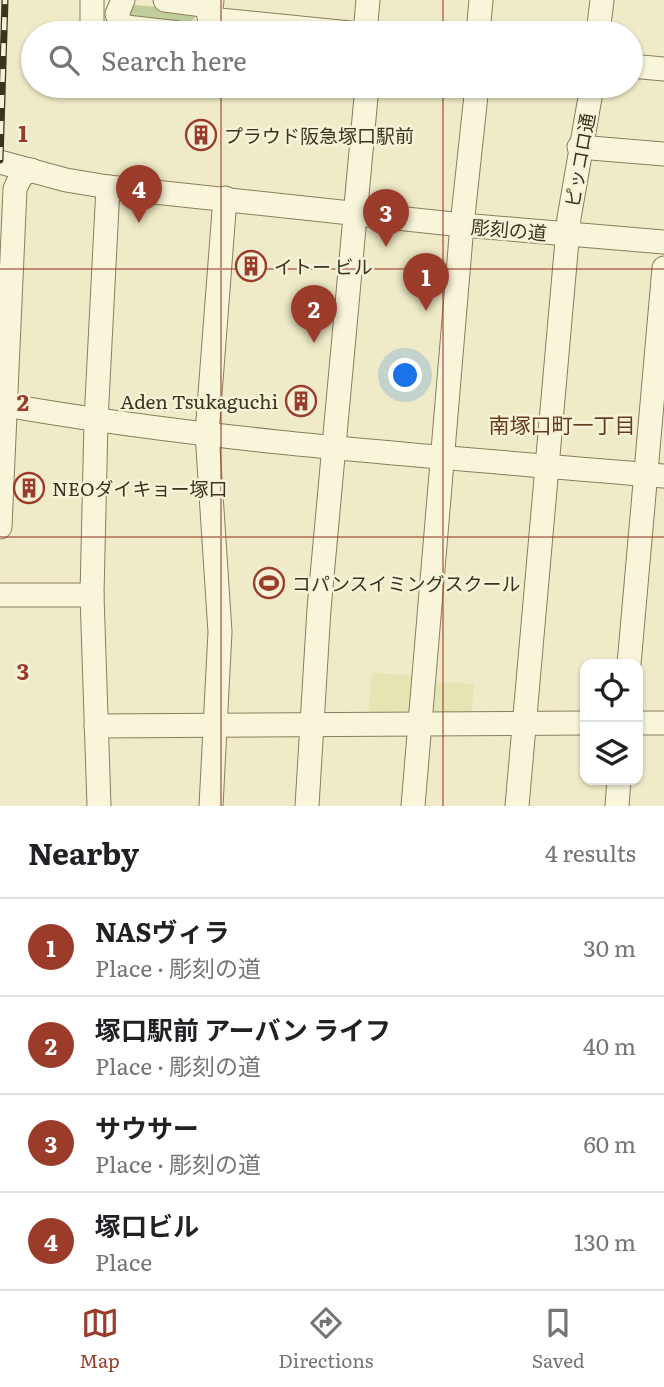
<!DOCTYPE html>
<meta charset="utf-8">
<style>
body{margin:0;font-family:Literata,"Noto Sans JP",serif;background:#f2f2f2;color:#202124}
.controls{position:absolute;right:21px;bottom:21px;display:grid;overflow:hidden;border-radius:14px;box-shadow:0 2px 5px #0004}
.controls button{width:63px;height:63px;display:grid;place-items:center;padding:0;border:0;border-bottom:2px solid #e0e0e0;background:#fff;color:#202124;font:35px sans-serif}
.you{position:absolute;left:406px;top:376px;width:24px;height:24px;margin:-18px;border:5px solid #fff;border-radius:50%;background:#1a73e8;box-shadow:0 0 0 10px #1a73e833}
.badge{display:grid;place-items:center;width:46px;height:46px;border-radius:50%;background:#9b3c2b;color:#fff;font-size:23px;font-weight:700}
.pin{position:absolute;translate:-50% -58px;filter:drop-shadow(0 2px 4px #0008)}
.pin::after{content:'';position:absolute;top:37px;width:24px;height:21px;background:inherit;clip-path:polygon(0 0,100% 0,50% 100%)}
.list{margin:0;padding:0;list-style:none}
h2{display:flex;justify-content:space-between;align-items:center;height:91px;margin:0;padding:0 28px;font-size:30px}
h2 small{font-size:23px;font-weight:400;color:#757577}
.list li{display:grid;grid-template-columns:46px 1fr auto;gap:21px;align-items:center;box-sizing:border-box;height:98px;padding:0 28px;border-top:2px solid #e0e0e0}
.list b{display:block;font-size:26px;white-space:nowrap}
.list p{margin:0;font-size:23px;white-space:nowrap;color:#757577}
.list em{font-size:23px;font-style:normal;color:#757577}
.icon{flex:none;width:38px;height:38px;fill:none;stroke:currentColor;stroke-width:2;stroke-linecap:round;stroke-linejoin:round}
.map{position:relative;flex:none;width:664px;height:806px;overflow:hidden}
.search{position:absolute;background:#fff;box-shadow:0 2px 5px #0004;left:21px;right:21px;top:21px;height:77px;display:flex;align-items:center;gap:18px;box-sizing:border-box;padding:0 24px;border-radius:38px;color:#757577;font-size:26px}
.sheet{height:483px;background:#fff}
nav{display:flex;justify-content:space-around;align-items:center;box-sizing:border-box;height:98px;border-top:2px solid #e0e0e0;background:#fff;font-size:19px;color:#757577}
nav a{display:grid;justify-items:center;gap:4px}
nav .on{color:#9b3c2b}
.map>svg:first-child{display:block}
</style>
<div class="map">
<svg width="664" height="806" viewBox="0 0 664 806">
<rect width="100%" height="100%" fill="#efeac7"/>
<!-- farmland -->
<g fill="#e5e5b4">
<path d="M372,673L416,675L409,717H368Z"/>
<path d="M429,681L474,684L471,716H433L425,711Z"/>
</g>
<!-- green -->
<path fill="#bfce9a" d="M135,5L190,10L195,17L188,26L131,21L127,8Z"/>
<g fill="none" stroke-linecap="round" stroke-linejoin="round">
<!-- minor casing -->
<g stroke="#8b7d5c" stroke-width="25">
<g id="minor">
<path d="M123,0L117,14L121,24L126,27L179,33"/>
<path d="M165,0L203,5L208,11L210,23"/>
<path d="M212,0L210,19L350,33"/>
<path d="M92,33V0"/>
<path d="M365,33L368,0"/>
<path d="M478,33L481,0"/>
<path d="M598,33L602,0"/>
<path d="M631,66L664,69"/>
<path d="M579,147L664,154"/>
<path d="M0,162L66,180L108,187L462,225L664,242"/>
<path d="M5,405C223,443 444,457 664,476"/>
<path d="M0,527L15,189L21,176L31,170"/>
<path d="M0,595H92"/>
<path d="M629,664L664,268"/>
<path d="M638,723H664"/>
<path d="M96,726L585,723"/>
<path d="M99,806L92,595L96,421L108,187"/>
<path d="M211,806L220,632L207,433L225,198"/>
<path d="M307,806L319,609L367,86"/>
<path d="M413,806L462,225L477,86"/>
<path d="M517,806L569,218L592,86"/>
<path d="M617,806L619,780"/>
</g>
</g>
<!-- minor -->
<use href="#minor" stroke="#f9f5db" stroke-width="23"/>
<!-- rail casing -->
<g stroke="#3b3220" stroke-width="7">
<path id="rail" d="M0,160L5,0"/>
</g>
<!-- rail -->
<use href="#rail" stroke="#f6f2d7" stroke-width="4.5" stroke-dasharray="13" stroke-linecap="butt"/>
</g>
<!-- grid -->
<path fill="none" stroke="#9b3c2b" stroke-width="2" stroke-opacity="0.55" d="M221,0V33M443,0V33M221,86V806M443,86V806M0,269H664M0,537H664"/>
<!-- icons -->
<defs>
<g id="building-ring" transform="scale(1.575)"><circle r="9.5" fill="#f6f2d7" stroke="#9b3c2b" stroke-width="1.5"/><path d="M-4-6H4V6H1V3H-1V6H-4ZM-2.5-4.3h1.7v1.8h-1.7ZM.8-4.3h1.7v1.8H.8ZM-2.5-1h1.7V.8h-1.7ZM.8-1h1.7V.8H.8Z" fill="#9b3c2b"/></g>
<g id="stadium-ring" transform="scale(1.575)"><circle r="9.5" fill="#f6f2d7" stroke="#9b3c2b" stroke-width="1.5"/><path d="M0-5a6.5 5 0 1 0 0 10a6.5 5 0 1 0 0-10ZM-3.5-1.8h7v3.6h-7Z" fill="#9b3c2b"/></g>
</defs>
<g fill-rule="evenodd">
<use href="#building-ring" x="201" y="135"/>
<use href="#building-ring" x="251" y="266"/>
<use href="#building-ring" x="301" y="401"/>
<use href="#building-ring" x="29" y="488"/>
<use href="#stadium-ring" x="269" y="583"/>
</g>
<g text-anchor="middle" dominant-baseline="central" stroke-width="5" stroke-linejoin="round" paint-order="stroke">
<!-- poi labels -->
<g font-size="19" fill="#3b3220" stroke="#f6f2d7" text-anchor="start">
<text x="224" y="135">プラウド阪急塚口駅前</text>
<text x="274" y="266">イトー ビル</text>
<text x="278" y="401" text-anchor="end">Aden Tsukaguchi</text>
<text x="52" y="488">NEOダイキョー塚口</text>
<text x="292" y="583">コパンスイミングスクール</text>
</g>
<!-- street labels -->
<g font-size="19" fill="#3b3220" stroke="#f6f2d7">
<text transform="translate(579 160) rotate(-80)">ピッコロ通</text>
<text transform="translate(509 229) rotate(5)">彫刻の道</text>
</g>
<!-- neighbourhood labels -->
<g font-size="21" fill="#693a1e" stroke="#f6f2d7">
<text x="562" y="423">南塚口町一丁目</text>
</g>
</g>
<g font-size="23" text-anchor="middle" font-weight="bold" fill="#9b3c2b" stroke="#f6f2d7" stroke-width="5" stroke-linejoin="round" paint-order="stroke">
<text x="23" y="142">1</text>
<text x="23" y="411">2</text>
<text x="23" y="680">3</text>
</g>
</svg>
<div class="controls">
<button><svg class="icon" aria-label="locate" viewBox="0 0 24 24"><circle cx="12" cy="12" r="6"/><path d="M12 2v4M12 18v4M2 12h4M18 12h4"/></svg></button>
<button><svg class="icon" aria-label="layers" viewBox="0 0 24 24"><path d="M12 4l9 5-9 5-9-5zM3 14l9 5 9-5"/></svg></button>
</div>
<div class="you"></div>
<div class="pin badge" style="left:426px;top:311px">1</div>
<div class="pin badge" style="left:314px;top:343px">2</div>
<div class="pin badge" style="left:386px;top:247px">3</div>
<div class="pin badge" style="left:139px;top:223px">4</div>
<div class="search"><svg class="icon" aria-label="search" viewBox="0 0 24 24"><circle cx="10" cy="10" r="6"/><path d="M15 15l6 6"/></svg>Search here</div>
</div>
<section class="sheet">
<h2>Nearby<small>4 results</small></h2>
<ul class="list">
<li><span class="badge">1</span><div><b>NASヴィラ</b><p>Place · 彫刻の道</p></div><em>30 m</em></li>
<li><span class="badge">2</span><div><b>塚口駅前 アーバン ライフ</b><p>Place · 彫刻の道</p></div><em>40 m</em></li>
<li><span class="badge">3</span><div><b>サウサー</b><p>Place · 彫刻の道</p></div><em>60 m</em></li>
<li><span class="badge">4</span><div><b>塚口ビル</b><p>Place</p></div><em>130 m</em></li>
</ul>
</section>
<nav>
<a class="on"><svg class="icon" aria-label="map" viewBox="0 0 24 24"><path d="M3 6l6-2 6 2 6-2v14l-6 2-6-2-6 2zM9 4v14M15 6v14"/></svg>Map</a>
<a><svg class="icon" aria-label="directions" viewBox="0 0 24 24"><path d="M12 3l9 9-9 9-9-9zM9 14v-3h6M13 9l2 2-2 2"/></svg>Directions</a>
<a><svg class="icon" aria-label="saved" viewBox="0 0 24 24"><path d="M7 4h10v16l-5-4-5 4z"/></svg>Saved</a>
</nav>
